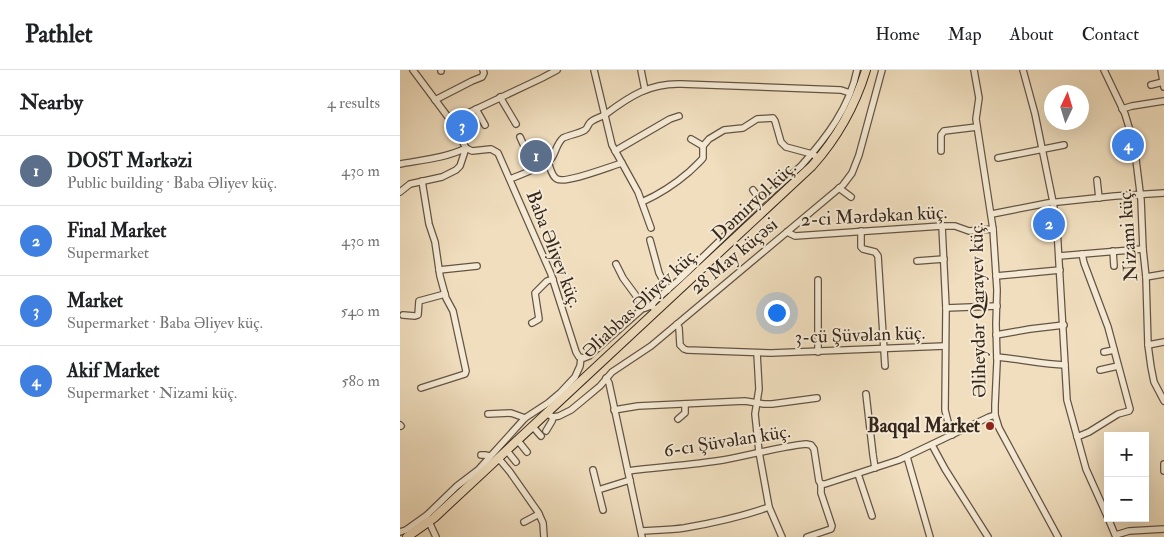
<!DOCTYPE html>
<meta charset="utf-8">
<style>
body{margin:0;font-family:"IM FELL Double Pica",serif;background:#f2f2f2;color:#202124}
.controls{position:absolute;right:15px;bottom:15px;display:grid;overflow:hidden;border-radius:0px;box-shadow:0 5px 20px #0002}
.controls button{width:45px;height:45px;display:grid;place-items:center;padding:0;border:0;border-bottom:1px solid #e0e0e0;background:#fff;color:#202124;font:25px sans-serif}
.compass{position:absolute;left:644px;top:15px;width:45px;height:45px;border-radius:50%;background:#fff;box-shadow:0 5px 20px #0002;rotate:4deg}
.you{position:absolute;left:376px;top:242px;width:18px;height:18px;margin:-12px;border:4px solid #fff;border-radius:50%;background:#1a73e8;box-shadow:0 0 0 8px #1a73e833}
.badge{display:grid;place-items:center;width:32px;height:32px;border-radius:50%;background:#111827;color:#fff;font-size:16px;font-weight:700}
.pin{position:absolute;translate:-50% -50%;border:2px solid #fff;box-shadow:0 1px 5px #0006}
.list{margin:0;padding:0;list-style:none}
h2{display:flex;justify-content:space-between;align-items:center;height:65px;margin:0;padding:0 20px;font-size:21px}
h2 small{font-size:16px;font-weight:400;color:#757577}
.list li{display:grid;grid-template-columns:32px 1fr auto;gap:15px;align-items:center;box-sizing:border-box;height:70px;padding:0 20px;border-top:1px solid #e0e0e0}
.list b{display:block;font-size:19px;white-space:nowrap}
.list p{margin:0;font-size:16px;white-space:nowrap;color:#757577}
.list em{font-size:16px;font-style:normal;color:#757577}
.map{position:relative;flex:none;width:764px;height:467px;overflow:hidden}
header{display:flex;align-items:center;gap:30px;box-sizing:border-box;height:70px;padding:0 25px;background:#fff;border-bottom:1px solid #e0e0e0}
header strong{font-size:24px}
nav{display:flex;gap:28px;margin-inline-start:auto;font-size:18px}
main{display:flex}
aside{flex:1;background:#fff}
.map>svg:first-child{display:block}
</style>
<header>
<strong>Pathlet</strong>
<nav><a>Home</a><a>Map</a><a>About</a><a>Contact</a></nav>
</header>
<main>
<aside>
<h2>Nearby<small>4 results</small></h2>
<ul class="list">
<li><span class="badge" style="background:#5c6f8a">1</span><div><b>DOST Mərkəzi</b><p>Public building · Baba Əliyev küç.</p></div><em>430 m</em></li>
<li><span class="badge" style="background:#3f7fe0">2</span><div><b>Final Market</b><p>Supermarket</p></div><em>430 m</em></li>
<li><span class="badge" style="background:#3f7fe0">3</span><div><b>Market</b><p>Supermarket · Baba Əliyev küç.</p></div><em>540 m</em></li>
<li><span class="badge" style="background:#3f7fe0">4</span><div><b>Akif Market</b><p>Supermarket · Nizami küç.</p></div><em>580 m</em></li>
</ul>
</aside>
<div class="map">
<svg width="764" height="467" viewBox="0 0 764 467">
<rect width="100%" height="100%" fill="#f0debe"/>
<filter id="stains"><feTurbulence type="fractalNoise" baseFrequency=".004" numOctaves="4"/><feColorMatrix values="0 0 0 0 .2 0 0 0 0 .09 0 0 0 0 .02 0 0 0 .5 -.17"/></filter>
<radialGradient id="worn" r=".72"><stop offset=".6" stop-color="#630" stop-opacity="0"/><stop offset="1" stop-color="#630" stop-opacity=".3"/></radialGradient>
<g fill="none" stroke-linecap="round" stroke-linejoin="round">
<!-- minor casing -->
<g stroke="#645444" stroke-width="8">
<g id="minor">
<path d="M13,0L51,51L66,78L72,81L91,79L98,83L151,204L176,282L179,287L184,288L189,286L242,239L251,236L257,240"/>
<path d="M41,0V1"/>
<path d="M194,0L212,75L238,122L251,158"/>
<path d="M241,0L245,20"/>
<path d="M574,0L579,28L576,49L593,159L597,220L596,254L597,292L595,335V345L599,358L658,467"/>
<path d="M623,0L635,44L653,132L657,158L667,330L686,399L708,448"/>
<path d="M704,0L725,44L734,74L741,130L743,179L746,207L748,275L751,297L754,312L764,331"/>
<path d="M761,0L764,17"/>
<path d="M751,15L763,12"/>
<path d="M100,27L116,54"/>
<path d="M35,30L72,11L82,7L84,3L83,0"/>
<path d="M76,39L85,55"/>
<path d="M722,39L732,36L764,31"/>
<path d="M51,51L142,8L157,0"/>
<path d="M120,67L134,98"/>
<path d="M291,69L303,76"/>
<path d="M215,81L270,49L279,46"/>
<path d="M541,81V65L544,61L577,57"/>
<path d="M598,88L664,75"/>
<path d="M148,92C150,97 152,107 157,109C166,114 211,96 222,93"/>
<path d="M0,94C22,90 46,88 66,78"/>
<path d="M110,109C120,105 145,96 151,89C156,83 156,74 163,68C169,65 178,64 185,60C188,58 188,53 192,51C196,48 202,47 206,44C230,26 250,13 281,14L441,20L450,23"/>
<path d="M697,110L699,128"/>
<path d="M439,118L451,127"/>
<path d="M353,120L361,131"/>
<path d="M0,122L10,114L42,107L56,100L60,96L66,78"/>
<path d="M242,132C260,124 274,115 289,102C294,97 299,93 303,88V76L309,69L324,60L343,58L357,49L373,48L375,51L381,72L386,77L412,84L419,88"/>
<path d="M592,144L648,133L715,126L764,123"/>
<path d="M542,156L546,238L545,340L548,352L552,365"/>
<path d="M461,161V177L463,179L475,182L478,186L485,296"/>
<path d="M387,162L395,166L542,156H555L569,161L593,159"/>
<path d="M642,163L658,162"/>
<path d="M250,170L259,203L268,220"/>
<path d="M713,181L714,196"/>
<path d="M659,186L743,179"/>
<path d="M517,191L544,189"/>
<path d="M216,194L223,208L245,238"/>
<path d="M39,200L77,196"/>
<path d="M596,206L660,200"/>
<path d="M746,207L764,204"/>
<path d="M251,236L255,231L280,209L361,131L401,96C426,68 450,37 457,0"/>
<path d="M546,238L597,236"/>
<path d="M3,245L15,246L18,245L19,231L45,224"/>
<path d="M132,253L139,249L135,223L147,211L153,209"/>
<path d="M277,254L279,258L280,275L284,279L287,280L371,283L545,276"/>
<path d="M596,265L630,259L664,255"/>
<path d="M748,275L764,272"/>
<path d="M418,282V210"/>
<path d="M704,282L714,280"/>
<path d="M357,283L359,319L355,344L359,382L369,437L382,467"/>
<path d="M597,287C620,289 642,294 665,295"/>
<path d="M700,300L718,296"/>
<path d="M206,308L209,313L242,467"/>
<path d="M21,318L65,304L66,301L53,241L46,228L40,206L35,172L29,154L22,111"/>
<path d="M466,324L473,385L475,398"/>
<path d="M214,340L238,336L345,331L364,334H372L417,328"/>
<path d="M146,343L153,347L159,346L171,340L182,331L200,316L212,302L251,276L443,115L452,103L459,85L482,0"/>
<path d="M88,344L111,343L125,348"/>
<path d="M278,349L285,343V334"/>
<path d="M0,355L1,356"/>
<path d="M134,358L141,366"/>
<path d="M146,361L152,351L153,347"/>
<path d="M677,367L689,362L718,344L729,341L730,339L708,257L684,193L682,184"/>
<path d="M119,372L127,382"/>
<path d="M532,375L545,399L588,467"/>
<path d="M108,382L116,392"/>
<path d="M81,385H85L89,386"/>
<path d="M507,387L530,467"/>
<path d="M100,390L110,402L138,442L143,453L144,467"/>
<path d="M764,394V401"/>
<path d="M193,400L203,440"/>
<path d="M228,401C259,397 292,395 323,390C351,385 378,377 406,374L411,375L414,379L419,411L421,414H425L499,390L589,347L595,345"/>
<path d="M458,404L472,446"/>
<path d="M198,420L230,410"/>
<path d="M708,448L716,467"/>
<path d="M124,452L139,444"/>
<path d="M30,454L36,467"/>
<path d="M241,461C255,460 270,460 284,458C313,453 341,447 369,437"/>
<path d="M0,462L6,460L27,445L57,416L78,400L125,348L148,333L161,322L175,307L180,296L181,288"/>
<path d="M716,465L729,461L764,459"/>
<path d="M407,467L431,459L432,456L421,423V414"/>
</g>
</g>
<!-- major casing -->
<g stroke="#36261c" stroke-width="10">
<path id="major" d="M7,467L34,448L412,96C437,68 455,36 466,0"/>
</g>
<!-- minor -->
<use href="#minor" stroke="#f5ead5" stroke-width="5.5"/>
<!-- major -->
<use href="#major" stroke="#f0debe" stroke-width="8"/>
</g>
<!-- markers -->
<circle fill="#8f2418" stroke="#f5ead5" stroke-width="2" cx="590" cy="356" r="5"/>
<g text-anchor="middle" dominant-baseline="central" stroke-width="4" stroke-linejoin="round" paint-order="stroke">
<!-- street labels -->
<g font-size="19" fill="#36261c" stroke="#f5ead5">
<text transform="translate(354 131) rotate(-43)">Dəmiryol küç.</text>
<text transform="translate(474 146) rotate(-3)">2-ci Mərdəkan küç.</text>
<text transform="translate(728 165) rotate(-94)">Nizami küç.</text>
<text transform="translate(154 179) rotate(69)">Baba Əliyev küç.</text>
<text transform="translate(334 186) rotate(-40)">28 May küçəsi</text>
<text transform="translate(240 233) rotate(-43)">Əliabbas Əliyev küç.</text>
<text transform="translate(578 240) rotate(-91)">Əliheydər Qarayev küç.</text>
<text transform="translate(460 265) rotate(-2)">3-cü Şüvəlan küç.</text>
<text transform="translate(327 371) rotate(-9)">6-cı Şüvəlan küç.</text>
</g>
<!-- poi labels -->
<g font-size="19" font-weight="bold" fill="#36261c" stroke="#f5ead5" text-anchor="end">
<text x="580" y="356">Baqqal Market</text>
</g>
</g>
<rect width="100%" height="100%" filter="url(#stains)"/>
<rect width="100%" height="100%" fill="url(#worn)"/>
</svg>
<div class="controls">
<button>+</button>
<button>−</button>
</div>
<svg class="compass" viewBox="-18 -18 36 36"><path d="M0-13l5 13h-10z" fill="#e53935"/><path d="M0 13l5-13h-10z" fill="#757577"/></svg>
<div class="you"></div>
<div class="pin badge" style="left:136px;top:86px;background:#5c6f8a">1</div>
<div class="pin badge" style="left:649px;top:154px;background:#3f7fe0">2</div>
<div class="pin badge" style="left:62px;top:56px;background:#3f7fe0">3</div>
<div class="pin badge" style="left:728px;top:75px;background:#3f7fe0">4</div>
</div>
</main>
